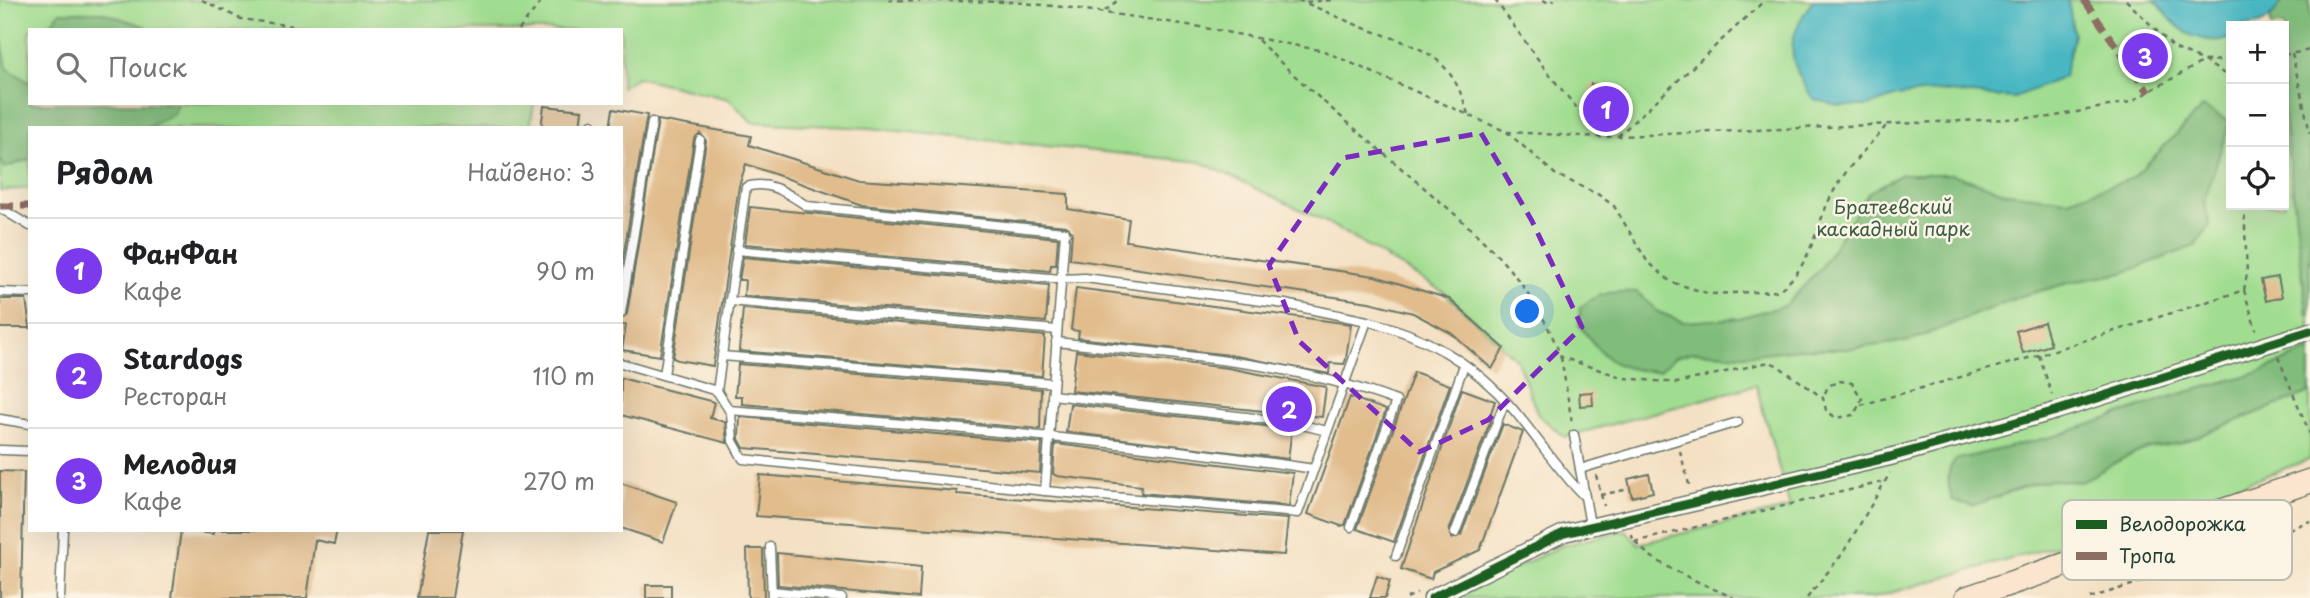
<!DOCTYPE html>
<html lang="ru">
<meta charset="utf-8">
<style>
body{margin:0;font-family:"Playpen Sans",sans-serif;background:#f2f2f2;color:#202124}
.controls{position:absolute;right:21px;top:21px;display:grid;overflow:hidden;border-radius:0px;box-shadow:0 7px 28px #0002}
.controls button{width:63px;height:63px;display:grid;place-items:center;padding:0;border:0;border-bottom:2px solid #e0e0e0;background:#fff;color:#202124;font:35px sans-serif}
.you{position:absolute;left:1528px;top:312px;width:24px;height:24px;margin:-18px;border:5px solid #fff;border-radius:50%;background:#1a73e8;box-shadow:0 0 0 10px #1a73e833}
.badge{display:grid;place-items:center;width:46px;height:46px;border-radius:50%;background:#7c3aed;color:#fff;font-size:23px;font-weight:700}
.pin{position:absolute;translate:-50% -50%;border:4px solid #fff;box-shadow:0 2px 7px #0006}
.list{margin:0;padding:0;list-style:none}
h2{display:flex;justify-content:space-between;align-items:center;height:91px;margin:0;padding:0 28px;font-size:30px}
h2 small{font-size:23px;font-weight:400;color:#757577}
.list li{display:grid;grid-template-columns:46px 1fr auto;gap:21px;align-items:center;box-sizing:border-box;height:105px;padding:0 28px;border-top:2px solid #e0e0e0}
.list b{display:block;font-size:26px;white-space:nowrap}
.list p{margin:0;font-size:23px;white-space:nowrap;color:#757577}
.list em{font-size:23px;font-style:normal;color:#757577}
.icon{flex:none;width:38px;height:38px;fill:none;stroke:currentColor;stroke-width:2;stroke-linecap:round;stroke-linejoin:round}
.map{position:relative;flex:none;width:2310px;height:598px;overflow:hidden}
.search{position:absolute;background:#fff;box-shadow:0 7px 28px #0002;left:28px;top:28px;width:595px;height:77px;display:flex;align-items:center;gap:18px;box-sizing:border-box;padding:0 24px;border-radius:0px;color:#757577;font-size:26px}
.panel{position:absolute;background:#fff;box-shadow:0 7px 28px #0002;left:28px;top:126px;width:595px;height:406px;border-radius:0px}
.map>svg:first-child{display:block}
</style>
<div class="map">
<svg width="2310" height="598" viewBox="0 0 2310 598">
<rect width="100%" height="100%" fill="#fcf5e5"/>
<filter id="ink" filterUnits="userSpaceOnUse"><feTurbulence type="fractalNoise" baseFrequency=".0143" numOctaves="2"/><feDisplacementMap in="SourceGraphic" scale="14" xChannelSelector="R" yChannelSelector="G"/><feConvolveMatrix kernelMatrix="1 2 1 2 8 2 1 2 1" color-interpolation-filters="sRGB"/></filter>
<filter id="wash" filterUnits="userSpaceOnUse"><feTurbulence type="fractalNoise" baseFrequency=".00686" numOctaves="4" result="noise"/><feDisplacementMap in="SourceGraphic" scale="28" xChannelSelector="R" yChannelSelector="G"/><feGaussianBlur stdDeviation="1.57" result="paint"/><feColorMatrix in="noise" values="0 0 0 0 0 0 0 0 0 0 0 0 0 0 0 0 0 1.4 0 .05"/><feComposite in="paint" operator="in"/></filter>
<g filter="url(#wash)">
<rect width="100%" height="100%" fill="#f4e1c4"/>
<!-- green -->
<path fill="#a1dd90" stroke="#608d62" stroke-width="2" d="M0,0H2154C2179,29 2190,45 2231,39V205H2284V115L2307,313H2310V459L2142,522L1872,598H1454L1561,546L1626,530L1638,544L1790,508L1756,385L1565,437L1538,415L1517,360L1445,293L1326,222L1201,162L870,128L752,122L729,99L637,77L621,87V30H30V103H534L530,128H30V188L0,191Z"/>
<!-- forest -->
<g fill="#80bc7a" stroke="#507c57" stroke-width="2">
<path d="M2283,0H2310V313L2307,314L2284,115V26H2271L2270,18Z"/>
<path d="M60,12H101L147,27V30H46Z"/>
<path d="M0,31L7,68L30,83V103H178L174,114L146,128H30V159L4,168L0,157Z"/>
<path d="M2203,107L2230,122L2204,201L2210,225L2195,246L2123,273L2072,282L2018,297L1910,341L1847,349H1798L1745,355L1692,352L1675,357L1659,371C1614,371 1606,360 1579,325L1580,308C1597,292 1614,291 1637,292L1658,312L1684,322L1739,318L1786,305L1820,269L1869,192L1902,174H1952L2007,193L2068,200L2133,178Z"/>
<path d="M2310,350V392L2181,443L2149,448L2124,458L2081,482L2053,480L2032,484L1972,506L1952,500C1948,485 1945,472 1955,460L2059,435L2176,395L2260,372Z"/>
</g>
<!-- water -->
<g fill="#48b7c2" stroke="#347a7b" stroke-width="2">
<path d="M1813,0H2068L2074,35L2064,77L2013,98L1938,91L1897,96L1868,106H1839L1813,99C1786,58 1785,40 1813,0Z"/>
<path d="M2154,0H2283C2265,26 2262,26 2231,26V39C2190,45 2179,29 2154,0Z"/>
</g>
<g id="blocks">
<!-- building -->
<g fill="#e1bc8c">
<path d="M2142,35L2159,57L2142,70L2125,48Z"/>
<path d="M1591,84L1622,89L1617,119L1586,115Z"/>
<path d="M544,106L582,110L580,128H541Z"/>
<path d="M613,109L647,115L621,270V128H610Z"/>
<path d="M658,120L751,136L749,145L859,180L1068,194V209L1129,219L1126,241L1375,276L1449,299L1504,348L1492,369L1451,333L1413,313L1369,302L1070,259L1072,232L1066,226L862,205L746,164L739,186L713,366L678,360L673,358L706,141L700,133L694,139L660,356L622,350L626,325H621V319L627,314Z"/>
<path d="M750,207L1058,238L1056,265H1051L1050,271L745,244Z"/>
<path d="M743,257L1049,285L1046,322L744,296L745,280H739Z"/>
<path d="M2278,277L2282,297L2266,301L2261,280Z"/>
<path d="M1076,288L1351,324L1346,359L1344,364L1330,363L1329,374L1230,355L1078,338L1079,331L1071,330Z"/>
<path d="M0,299H26L30,328H0Z"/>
<path d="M743,309L1045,336L1042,376L739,351Z"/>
<path d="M2044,322L2051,345L2023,353L2016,331Z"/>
<path d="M1076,351L1228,368L1326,387L1322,417L1071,391Z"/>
<path d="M738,364L1041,389L1040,429L742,404V396H735Z"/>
<path d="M1414,372L1450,385L1394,542L1357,529Z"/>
<path d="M621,378L714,402L710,418L725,422L727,443L621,415Z"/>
<path d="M1462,389L1495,401L1489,418L1491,419L1449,531L1452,539L1461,535L1503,424L1523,432L1480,550L1433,572L1431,579L1401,569Z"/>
<path d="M1592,392L1593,405L1580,406L1579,393Z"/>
<path d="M1350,397L1386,410L1345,525L1341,526L1308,514Z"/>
<path d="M1070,404L1292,429L1288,459L1066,432Z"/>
<path d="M740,417L1042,443L1040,473L744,448L739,439Z"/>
<path d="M1055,444L1293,473L1289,506L1141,493L1142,486L1057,476L1053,474Z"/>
<path d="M0,471L24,472L21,598H0Z"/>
<path d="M1649,474L1653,492L1632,497L1628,479Z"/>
<path d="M760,475L957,491V494L1288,519L1284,555L756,516Z"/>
<path d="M621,483L677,502L663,542L621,528Z"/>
<path d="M181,530L213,534L214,530H337L334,544L315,540L307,598H172Z"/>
<path d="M429,530H463L452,598H417Z"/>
<path d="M747,549H763L764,598H748Z"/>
<path d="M777,553L921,567L919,598L778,585Z"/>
<path d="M1377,576L1390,581L1385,598H1370Z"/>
<rect x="646" y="585" width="25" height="13"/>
</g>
</g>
</g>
<g filter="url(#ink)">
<use href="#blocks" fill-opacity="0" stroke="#6a7666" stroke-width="2"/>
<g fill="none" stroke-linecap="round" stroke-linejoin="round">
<!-- service casing -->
<g stroke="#6a7666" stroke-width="11">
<g id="service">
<path d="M592,128V124"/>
<path d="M0,208L30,226"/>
<path d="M736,250L1061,279L1085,278L1285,304L1367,321"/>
<path d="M0,292L30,293"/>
<path d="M729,301L1057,330"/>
<path d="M621,313L652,122"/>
<path d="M1056,342C1172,355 1287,360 1396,401L1351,527"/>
<path d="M722,356L1053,383"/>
<path d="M621,363L717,391L746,187C770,180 787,193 807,206L1065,232L1045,491L1298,513L1367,321C1425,335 1472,362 1512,408C1537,437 1557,469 1584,496"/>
<path d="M664,375L700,140"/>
<path d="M717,391L731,413L733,441L743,459L1045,491"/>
<path d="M1052,395L1290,422L1327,431"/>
<path d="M729,410C925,425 1120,440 1314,469"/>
<path d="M0,419L30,424"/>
<path d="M1574,435L1590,525"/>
<path d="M0,450L30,451"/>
<path d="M1580,469L1738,422"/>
<path d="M1455,533L1505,401"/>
<path d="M770,547L772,598"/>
<path d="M1396,556L1464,365"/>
<path d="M772,591L842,598"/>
<path d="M60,598L63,530"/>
</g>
</g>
<!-- minor casing -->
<g stroke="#6a7666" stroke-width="19">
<path id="minor" d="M1432,598L1564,533L1890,457L2056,411L2310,331"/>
</g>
<!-- secondary casing -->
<g stroke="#6a7666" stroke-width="26">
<path id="secondary" d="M1967,598L2310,481"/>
</g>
<!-- path -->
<g stroke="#6a7666" stroke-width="2.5" stroke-dasharray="5 5" stroke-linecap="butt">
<path d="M202,0L241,19L323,30"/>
<path d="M888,0L1014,2L1072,8L1195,26L1324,51L1507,132L1600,137L2050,117L2130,102L2204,61L2231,60"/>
<path d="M1298,0C1321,9 1342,19 1364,28C1422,48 1452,53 1469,118"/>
<path d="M1495,0L1548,73L1600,136"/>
<path d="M1543,0L1549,3L1555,0"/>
<path d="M2126,0L2174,48L2204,61L2231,78"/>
<path d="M1306,2L1331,0"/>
<path d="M1105,11L1118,0"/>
<path d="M519,30L542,0"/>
<path d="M1258,40C1305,88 1358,131 1409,175C1474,230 1530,275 1561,357L1624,378L1677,383L1769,362L1777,365L1823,398L1826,410L1836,418L1854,415L1862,399L1852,383L1840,381L1828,386L1823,398"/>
<path d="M2292,53L2310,133"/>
<path d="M2284,55L2310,50"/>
<path d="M1507,132L1555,174L1599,195L1614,206L1647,261L1671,282L1710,294L1777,291C1813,269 1815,222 1835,189C1848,166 1869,146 1886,126"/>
<path d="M1618,136L1765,0"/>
<path d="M2244,290L2256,330"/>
<path d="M2039,355L2052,395"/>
<path d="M1561,357L1572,423"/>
<path d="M2278,357L2310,434"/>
<path d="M1861,405L2039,355L2244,290L2247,274L2244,205"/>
<path d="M1680,451L1690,488"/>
<path d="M1596,475L1604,506"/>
<path d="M1600,495L1630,489"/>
<path d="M1631,534C1641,561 1707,585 1734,598"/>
<path d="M1634,542L1887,481"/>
<path d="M1407,598L1417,593"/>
<path d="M1807,598L1843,553L1890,473"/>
<path d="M2090,598L2182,569L2310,521"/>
</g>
<!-- service -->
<use href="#service" stroke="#fff" stroke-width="8"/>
<!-- minor -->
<use href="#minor" stroke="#fff" stroke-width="16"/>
<!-- secondary -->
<use href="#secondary" stroke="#fce5cf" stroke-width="23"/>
<!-- quiet -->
<g stroke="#8d6e63" stroke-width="7" stroke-dasharray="14 7" stroke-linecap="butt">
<path d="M2084,0L2149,93"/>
<path d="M0,206H30"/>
</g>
<!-- cycleway casing -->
<g stroke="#fcf5e5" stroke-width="13">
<path id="cycleway" d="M1432,598L1564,533L1890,457L2056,411L2310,331"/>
</g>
<!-- cycleway -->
<use href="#cycleway" stroke="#1b5e20" stroke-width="9"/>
</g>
</g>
<!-- marked area -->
<path fill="none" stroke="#7b2cbf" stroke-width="5" stroke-dasharray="14 9" stroke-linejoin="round" d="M1481,133L1532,221L1582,327L1488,420L1419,452L1299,341L1269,265L1343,158Z"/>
<g text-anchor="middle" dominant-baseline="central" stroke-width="5" stroke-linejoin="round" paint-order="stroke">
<!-- park labels -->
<g font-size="19" fill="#395d46" stroke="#fcf5e5">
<text x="1893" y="206">Братеевский<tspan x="1893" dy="22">каскадный парк</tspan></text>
</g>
</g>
<!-- legend -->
<rect x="2062" y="500" width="230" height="80" rx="10" fill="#fcf5e5" stroke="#babeb0" stroke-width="2"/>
<rect x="2076" y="520" width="31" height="9" fill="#1b5e20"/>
<rect x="2076" y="552" width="31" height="8" fill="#8d6e63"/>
<g font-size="19" fill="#1f3d34">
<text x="2119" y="531">Велодорожка</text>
<text x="2119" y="563">Тропа</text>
</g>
</svg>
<div class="controls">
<button>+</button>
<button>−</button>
<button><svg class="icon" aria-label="locate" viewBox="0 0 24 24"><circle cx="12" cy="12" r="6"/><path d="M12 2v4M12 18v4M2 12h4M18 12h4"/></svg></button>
</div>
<div class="you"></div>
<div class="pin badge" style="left:1606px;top:109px">1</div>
<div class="pin badge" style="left:1289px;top:409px">2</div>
<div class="pin badge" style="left:2145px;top:56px">3</div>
<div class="search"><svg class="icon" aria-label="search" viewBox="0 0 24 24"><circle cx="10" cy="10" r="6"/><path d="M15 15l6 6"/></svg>Поиск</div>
<section class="panel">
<h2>Рядом<small>Найдено: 3</small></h2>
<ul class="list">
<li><span class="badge">1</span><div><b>ФанФан</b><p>Кафе</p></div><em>90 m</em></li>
<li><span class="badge">2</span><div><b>Stardogs</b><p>Ресторан</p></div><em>110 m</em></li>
<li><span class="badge">3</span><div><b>Мелодия</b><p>Кафе</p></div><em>270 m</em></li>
</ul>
</section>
</div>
